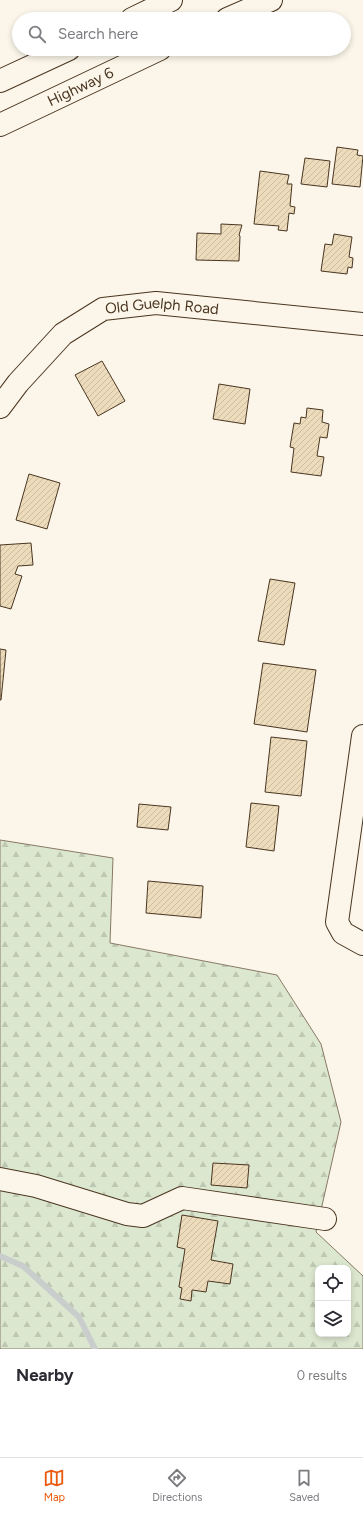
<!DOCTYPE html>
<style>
body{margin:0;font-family:Figtree,sans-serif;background:#f2f2f3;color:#2b2b33}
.controls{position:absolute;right:12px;bottom:12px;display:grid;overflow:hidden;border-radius:8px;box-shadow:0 2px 6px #0003}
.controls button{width:36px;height:36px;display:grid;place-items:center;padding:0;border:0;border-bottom:1px solid #e1e1e2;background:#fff;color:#2b2b33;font:20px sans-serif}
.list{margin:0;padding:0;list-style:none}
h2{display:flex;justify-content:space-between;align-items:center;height:52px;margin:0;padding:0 16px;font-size:17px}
h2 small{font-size:13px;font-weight:400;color:#7c7c81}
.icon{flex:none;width:22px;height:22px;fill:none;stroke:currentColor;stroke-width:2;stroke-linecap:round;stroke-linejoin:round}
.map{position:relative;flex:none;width:363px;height:1349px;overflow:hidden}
.search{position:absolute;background:#fff;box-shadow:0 2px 6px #0003;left:12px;right:12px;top:12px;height:44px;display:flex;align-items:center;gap:10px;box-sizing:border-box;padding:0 14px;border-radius:22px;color:#7c7c81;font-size:15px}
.sheet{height:108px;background:#fff}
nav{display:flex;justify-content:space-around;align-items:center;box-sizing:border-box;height:56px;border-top:1px solid #e1e1e2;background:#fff;font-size:11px;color:#7c7c81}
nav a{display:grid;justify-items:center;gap:2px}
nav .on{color:#ea580c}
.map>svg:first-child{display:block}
</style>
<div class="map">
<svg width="363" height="1349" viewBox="0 0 363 1349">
<defs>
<pattern id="forest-firs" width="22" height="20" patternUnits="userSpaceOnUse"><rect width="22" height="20" fill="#dce7d0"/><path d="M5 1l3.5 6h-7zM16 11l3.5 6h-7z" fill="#bec7b2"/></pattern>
<pattern id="building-hatch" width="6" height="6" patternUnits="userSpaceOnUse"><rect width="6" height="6" fill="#ecdcbc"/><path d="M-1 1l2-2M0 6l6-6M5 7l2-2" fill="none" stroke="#ccbda1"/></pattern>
</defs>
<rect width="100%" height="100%" fill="#fbf6e9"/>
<!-- forest -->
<path fill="url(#forest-firs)" stroke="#887966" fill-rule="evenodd" d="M0,840L113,858L110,943L277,975L321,1044L341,1122L316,1232L363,1276V1349H0ZM318,1268H348V1334H318Z"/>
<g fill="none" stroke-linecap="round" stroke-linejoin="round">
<!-- stream -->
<path stroke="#c9cecd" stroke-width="6" d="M0,1256L23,1266L79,1317L95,1349"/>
</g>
<!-- building -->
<g fill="url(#building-hatch)" stroke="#4a3520">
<path d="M337,147L358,150L357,155L363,156L360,187L332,184Z"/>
<path d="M305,158L330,161L327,187L301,184Z"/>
<path d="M260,171L289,175L287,184H292L290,206L295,207L294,214L289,213L287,231L278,230L279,226L254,224Z"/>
<path d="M221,224L242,225L239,235L240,236L239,261L196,260L197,233L221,234Z"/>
<path d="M334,234L352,237L349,257L353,258L352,268L348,267L347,274L321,271L325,244L332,245Z"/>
<path d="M102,361L125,401L98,416L75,375Z"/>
<path d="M219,384L250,389L245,424L213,419Z"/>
<path d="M307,408L323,410L322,422L329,424L327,438L320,437L317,456L324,457L321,476L291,472L294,448L290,447L294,423L300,424L301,417L306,418Z"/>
<path d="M29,474L60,483L47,529L16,520Z"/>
<path d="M31,543L33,565L18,566L15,574L22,576L11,609L0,606V545Z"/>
<path d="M270,579L295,583L284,645L258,641Z"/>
<path d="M0,649L6,650L1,700H0Z"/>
<path d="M263,663L316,670L307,732L254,724Z"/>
<path d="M271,737L307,741L301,796L265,792Z"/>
<path d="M251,803L279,806L274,851L246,847Z"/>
<path d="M139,804L171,807L168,830L137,827Z"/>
<path d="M148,881L203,886L201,918L146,913Z"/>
<path d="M213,1163L249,1165L247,1188L211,1185Z"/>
<path d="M182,1215L218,1221L211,1260L233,1264L230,1284L208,1281L206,1292L192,1290L191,1301L180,1299L182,1288L179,1287L185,1249L177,1247Z"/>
</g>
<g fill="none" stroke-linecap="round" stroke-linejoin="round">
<!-- minor casing -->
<g stroke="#4a3520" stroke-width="24">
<g id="minor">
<path id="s1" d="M0,407L18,383L63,334L103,309L156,303L363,324"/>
<path d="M363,736L337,922L343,933L363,944"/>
<path d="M0,1179L36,1186L127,1214L143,1216L182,1198L325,1219"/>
</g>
</g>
<!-- highway casing -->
<g stroke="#4a3520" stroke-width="24">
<g id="highway">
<path d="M132,19L171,0"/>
<path d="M227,19L271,0"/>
<path d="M0,81L69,49"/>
<path id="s2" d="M0,125L160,49"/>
</g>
</g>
<!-- minor -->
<use href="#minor" stroke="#fbf6e9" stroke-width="22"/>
<!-- highway -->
<use href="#highway" stroke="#fbf6e9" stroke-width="22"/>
</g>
<g text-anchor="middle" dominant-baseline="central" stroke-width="3" stroke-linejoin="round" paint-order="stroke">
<!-- street labels -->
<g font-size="15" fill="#4a3520" stroke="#fbf6e9">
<text stroke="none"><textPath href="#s2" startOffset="89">Highway 6</textPath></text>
<text stroke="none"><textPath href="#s1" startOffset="203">Old Guelph Road</textPath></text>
</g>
</g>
</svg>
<div class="controls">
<button><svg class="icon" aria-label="locate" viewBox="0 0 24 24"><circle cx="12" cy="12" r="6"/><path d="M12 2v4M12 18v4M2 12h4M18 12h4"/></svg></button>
<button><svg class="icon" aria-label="layers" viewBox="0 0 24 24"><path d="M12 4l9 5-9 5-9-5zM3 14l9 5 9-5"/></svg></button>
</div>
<div class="search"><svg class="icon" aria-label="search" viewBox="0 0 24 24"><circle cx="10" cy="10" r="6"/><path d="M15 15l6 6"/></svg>Search here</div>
</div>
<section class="sheet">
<h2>Nearby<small>0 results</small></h2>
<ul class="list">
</ul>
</section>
<nav>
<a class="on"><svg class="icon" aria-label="map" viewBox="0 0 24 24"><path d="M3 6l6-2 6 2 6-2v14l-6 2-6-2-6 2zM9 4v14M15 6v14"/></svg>Map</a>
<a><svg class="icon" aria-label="directions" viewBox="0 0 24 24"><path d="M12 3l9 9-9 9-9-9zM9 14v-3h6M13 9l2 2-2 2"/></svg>Directions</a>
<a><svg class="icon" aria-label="saved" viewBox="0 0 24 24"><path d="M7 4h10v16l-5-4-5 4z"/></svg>Saved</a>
</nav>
